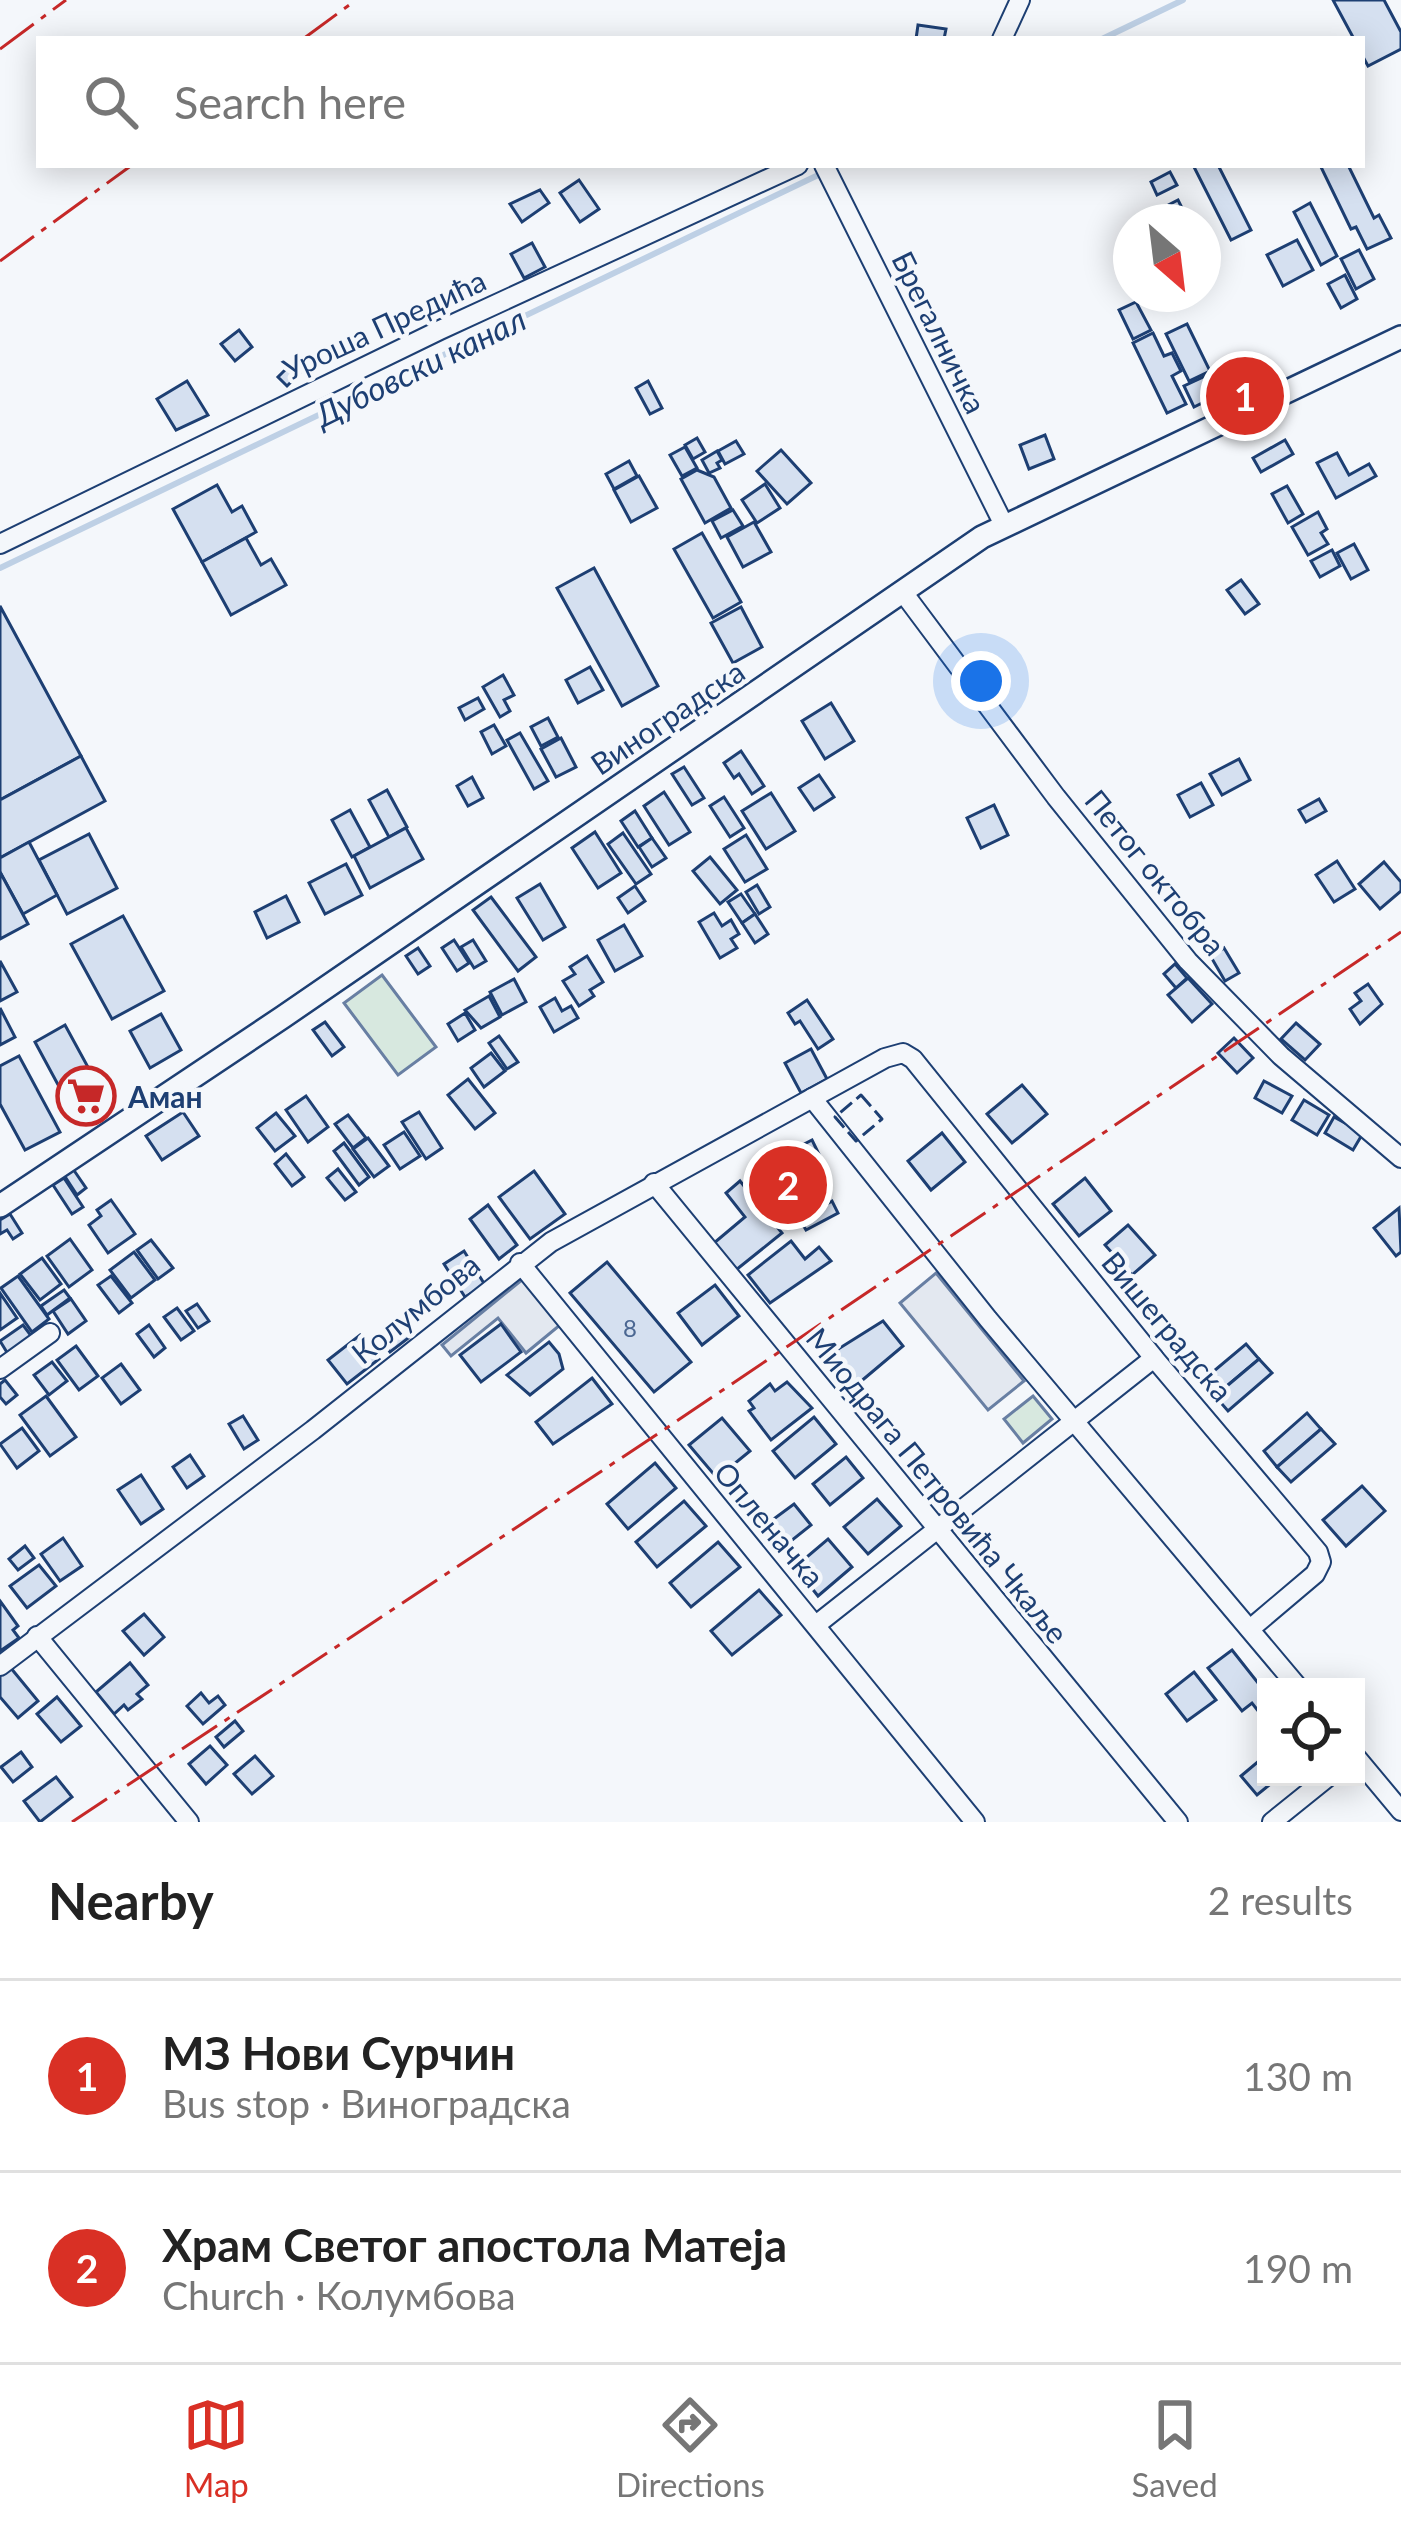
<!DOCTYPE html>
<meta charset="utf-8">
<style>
body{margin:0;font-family:Lato,sans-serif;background:#f6f6f6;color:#222}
.controls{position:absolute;right:36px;bottom:36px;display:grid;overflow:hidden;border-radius:0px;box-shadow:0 6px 30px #0003}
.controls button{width:108px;height:108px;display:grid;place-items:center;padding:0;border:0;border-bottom:3px solid #e0e0e0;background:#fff;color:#222;font:60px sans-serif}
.compass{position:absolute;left:1113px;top:204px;width:108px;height:108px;border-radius:50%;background:#fff;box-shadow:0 6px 30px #0003;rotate:152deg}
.you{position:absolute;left:981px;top:681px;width:42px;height:42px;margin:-30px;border:9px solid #fff;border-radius:50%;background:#1a73e8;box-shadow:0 0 0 18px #1a73e833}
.badge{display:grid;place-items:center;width:78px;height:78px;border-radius:50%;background:#d93025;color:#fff;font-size:39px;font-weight:700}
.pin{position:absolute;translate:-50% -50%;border:6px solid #fff;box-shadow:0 3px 12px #0006}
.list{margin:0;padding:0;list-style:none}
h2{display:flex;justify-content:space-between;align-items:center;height:156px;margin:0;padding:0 48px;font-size:51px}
h2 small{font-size:39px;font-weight:400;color:#767676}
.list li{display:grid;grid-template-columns:78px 1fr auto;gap:36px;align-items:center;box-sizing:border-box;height:192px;padding:0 48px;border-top:3px solid #e0e0e0}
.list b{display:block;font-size:45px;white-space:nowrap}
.list p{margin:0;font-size:39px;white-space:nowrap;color:#767676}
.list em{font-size:39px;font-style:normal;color:#767676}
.icon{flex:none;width:66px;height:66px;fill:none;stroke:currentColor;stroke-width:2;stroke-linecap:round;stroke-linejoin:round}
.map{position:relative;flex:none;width:1401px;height:1822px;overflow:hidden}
.search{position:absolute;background:#fff;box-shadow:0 6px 30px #0003;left:36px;right:36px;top:36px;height:132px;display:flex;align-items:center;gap:30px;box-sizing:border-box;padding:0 42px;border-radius:0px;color:#767676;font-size:45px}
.sheet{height:540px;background:#fff}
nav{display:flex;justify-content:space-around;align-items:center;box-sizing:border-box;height:168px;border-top:3px solid #e0e0e0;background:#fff;font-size:33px;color:#767676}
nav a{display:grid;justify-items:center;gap:6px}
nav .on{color:#d93025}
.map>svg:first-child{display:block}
</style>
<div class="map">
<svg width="1401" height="1822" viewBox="0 0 1401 1822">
<rect width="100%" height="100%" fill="#f4f7fb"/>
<!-- green -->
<g fill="#d7e8df" stroke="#687fa3" stroke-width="3">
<path d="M382,975L436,1047L398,1075L344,1003Z"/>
<path d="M1033,1396L1052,1419L1023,1443L1004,1419Z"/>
</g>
<!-- parking -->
<g fill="#e3e8f0" stroke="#687fa3" stroke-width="3">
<path d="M936,1273L1024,1381L988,1410L900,1303Z"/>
<path d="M523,1279L560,1325L526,1353L498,1318L451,1356L442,1345Z"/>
</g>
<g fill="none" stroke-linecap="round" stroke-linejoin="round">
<!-- stream -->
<g stroke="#bed0e5" stroke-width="6">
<path d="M1102,39L1183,0"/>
<path d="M0,568L839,165"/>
</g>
</g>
<!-- building -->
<g fill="#d5e0f0" stroke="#1d3f73" stroke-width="3">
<path d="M1333,0H1384L1401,32V49L1368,66L1362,55V39H1354Z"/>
<path d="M918,25L946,29L944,39H916Z"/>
<path d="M1193,165H1218L1251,230L1231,240Z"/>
<path d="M1320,165H1348L1374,218L1379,215L1391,238L1367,249L1356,227L1351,229Z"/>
<path d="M1170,172L1177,185L1157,195L1151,182Z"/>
<path d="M579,180L599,209L580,222L560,193Z"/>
<path d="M540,190L549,203L522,222L510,204Z"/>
<path d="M1178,200L1189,222H1157L1153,213Z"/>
<path d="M1310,203L1337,256L1321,265L1294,212Z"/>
<path d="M1297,240L1313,270L1283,286L1267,255Z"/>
<path d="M532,243L545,267L524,278L511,254Z"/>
<path d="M1359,250L1374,279L1356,289L1341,259Z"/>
<path d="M1345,275L1357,299L1341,308L1328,284Z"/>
<path d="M1136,302L1151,330L1133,339L1119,310Z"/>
<path d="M1187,324L1210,371L1189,381L1166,334Z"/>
<path d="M239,330L252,347L235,361L221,344Z"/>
<path d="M1153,333L1164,356L1172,353L1181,371L1172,376L1186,404L1167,413L1133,343Z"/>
<path d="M291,364L300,373L287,386L278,377Z"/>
<path d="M1212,373L1222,393L1194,407L1184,386Z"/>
<path d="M187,381L208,415L176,430L157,399Z"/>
<path d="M648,381L662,408L650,414L636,388Z"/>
<path d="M1045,435L1054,459L1029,469L1020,445Z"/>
<path d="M697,438L705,452L693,459L685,445Z"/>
<path d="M1285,440L1293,454L1261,472L1253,458Z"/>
<path d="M736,441L744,454L725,464L718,451Z"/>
<path d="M685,447L697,468L682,476L670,455Z"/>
<path d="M781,450L811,483L787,504L757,471Z"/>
<path d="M717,451L722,460L717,463L720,468L709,473L702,460Z"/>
<path d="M1337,453L1349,475L1369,464L1376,476L1336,498L1317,463Z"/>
<path d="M629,461L637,476L614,489L606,474Z"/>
<path d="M697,470L714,477L731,508L705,523L681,479Z"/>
<path d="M639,476L657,508L631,522L614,490Z"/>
<path d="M765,484L780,508L757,523L742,500Z"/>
<path d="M217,485L232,512L242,506L256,532L202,562L173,509Z"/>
<path d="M1287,486L1303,514L1288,523L1272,494Z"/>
<path d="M733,510L743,526L721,538L712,521Z"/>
<path d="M1318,512L1327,529L1321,533L1328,544L1308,555L1292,527Z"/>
<path d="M754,522L771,552L743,567L727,537Z"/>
<path d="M702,533L741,602L713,618L674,549Z"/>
<path d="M246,538L261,565L271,559L286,585L231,615L202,562Z"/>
<path d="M1354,544L1368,570L1351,579L1337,553Z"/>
<path d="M1332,550L1340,566L1320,577L1311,561Z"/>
<path d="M594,568L658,686L622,706L557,588Z"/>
<path d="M1241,580L1259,604L1245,614L1227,590Z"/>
<path d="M0,606L81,756L0,800Z"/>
<path d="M741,607L762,647L733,663L711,623Z"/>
<path d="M590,667L603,690L578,703L566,680Z"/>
<path d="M503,675L514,695L504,700L510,711L500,717L483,687Z"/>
<path d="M478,698L484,709L465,720L459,708Z"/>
<path d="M831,703L854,741L825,759L802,721Z"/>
<path d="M548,718L558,737L541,746L531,727Z"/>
<path d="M494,725L506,746L492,754L481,732Z"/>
<path d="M520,733L548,781L534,789L507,740Z"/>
<path d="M561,738L576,767L556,777L541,749Z"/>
<path d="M741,751L764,786L752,794L739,774L734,778L724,763Z"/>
<path d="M81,756L105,801L0,858V800Z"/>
<path d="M1239,759L1250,780L1222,795L1210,774Z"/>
<path d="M684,767L704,798L692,805L672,774Z"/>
<path d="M819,775L834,797L814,810L799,788Z"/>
<path d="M472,777L483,798L468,806L457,786Z"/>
<path d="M1201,783L1213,805L1190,817L1178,795Z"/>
<path d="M387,790L407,827L389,837L369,800Z"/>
<path d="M664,792L690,832L669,845L644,806Z"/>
<path d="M771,793L795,831L766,849L742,811Z"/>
<path d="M724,797L744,828L730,837L710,806Z"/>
<path d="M1319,799L1326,811L1306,822L1299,810Z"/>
<path d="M994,805L1008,835L981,848L967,818Z"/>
<path d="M350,810L370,847L352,857L332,820Z"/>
<path d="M635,811L652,838L638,847L621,821Z"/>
<path d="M406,828L423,859L370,888L354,856Z"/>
<path d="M595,832L621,873L598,888L572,848Z"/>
<path d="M623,833L651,874L636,884L608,844Z"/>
<path d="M89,834L117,888L67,914L39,860Z"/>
<path d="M746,835L767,869L745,882L724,849Z"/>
<path d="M652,838L666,858L652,867L639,847Z"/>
<path d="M29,842L57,895L23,914L0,872V858Z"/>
<path d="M710,857L737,890L720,904L693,871Z"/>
<path d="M1337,861L1355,889L1334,902L1316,875Z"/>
<path d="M1384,862L1401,882V891L1380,909L1359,884Z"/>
<path d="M346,864L362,895L325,914L309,883Z"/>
<path d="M0,872L28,924L0,939Z"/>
<path d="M540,884L565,927L543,940L517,898Z"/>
<path d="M757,885L770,907L759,914L746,892Z"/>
<path d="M635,886L645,901L628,913L618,898Z"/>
<path d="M741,894L755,914L742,923L728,902Z"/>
<path d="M286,896L299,922L267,938L255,912Z"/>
<path d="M491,897L536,957L518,971L473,910Z"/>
<path d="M714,913L722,926L731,920L739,934L731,939L737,948L720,958L699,922Z"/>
<path d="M755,914L768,934L755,943L742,923Z"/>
<path d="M123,916L164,991L112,1019L71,944Z"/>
<path d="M624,925L642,956L615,971L598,940Z"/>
<path d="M454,940L469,963L457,971L442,948Z"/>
<path d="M473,940L486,961L474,968L461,947Z"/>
<path d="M418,948L430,966L418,974L406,956Z"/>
<path d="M1224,948L1239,973L1225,981L1211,957Z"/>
<path d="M587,956L603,982L590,990L594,996L579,1006L563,981L575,974L570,967Z"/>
<path d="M0,961L17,992L0,1001Z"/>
<path d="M1175,964L1187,978L1176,988L1164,974Z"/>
<path d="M1188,978L1212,1004L1192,1022L1168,995Z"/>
<path d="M514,979L526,1002L502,1015L490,992Z"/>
<path d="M1368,984L1382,1004L1360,1024L1350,1009L1361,1001L1355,993Z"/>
<path d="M489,996L500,1017L481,1028L465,1010Z"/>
<path d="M555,998L562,1011L571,1006L578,1018L554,1032L540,1007Z"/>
<path d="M807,1000L833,1039L818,1049L800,1021L795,1024L788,1013Z"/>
<path d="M0,1008L15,1037L0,1045Z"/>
<path d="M465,1013L475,1030L458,1041L448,1024Z"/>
<path d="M161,1014L181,1050L150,1068L130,1031Z"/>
<path d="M325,1022L344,1047L332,1056L313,1030Z"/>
<path d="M1296,1023L1320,1044L1305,1060L1281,1039Z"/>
<path d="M65,1025L107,1102L76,1118L35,1042Z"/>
<path d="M499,1036L518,1062L507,1069L489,1043Z"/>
<path d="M1234,1038L1253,1058L1237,1073L1218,1053Z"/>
<path d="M811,1049L827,1079L801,1093L785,1063Z"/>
<path d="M491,1053L505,1071L484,1087L471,1068Z"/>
<path d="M19,1056L60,1132L25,1150L0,1104V1066Z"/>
<path d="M468,1079L495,1113L475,1129L448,1095Z"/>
<path d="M1264,1081L1292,1096L1282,1113L1255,1098Z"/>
<path d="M1022,1085L1047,1114L1012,1143L987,1114Z"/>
<path d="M306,1096L328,1127L308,1142L286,1110Z"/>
<path d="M1304,1100L1329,1115L1317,1135L1292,1120Z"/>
<path d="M183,1112L199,1136L162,1160L146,1136Z"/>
<path d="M419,1112L442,1148L426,1159L402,1122Z"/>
<path d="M276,1113L295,1136L275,1151L257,1128Z"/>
<path d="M348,1115L366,1138L353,1148L335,1124Z"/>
<path d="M1334,1117L1363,1133L1353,1150L1325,1133Z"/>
<path d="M404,1132L420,1156L400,1169L384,1145Z"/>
<path d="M942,1133L965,1162L931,1190L908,1161Z"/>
<path d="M368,1138L389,1166L374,1177L353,1149Z"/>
<path d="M812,1140L829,1175L809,1182L822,1207L832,1201L838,1213L806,1230L799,1218L810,1213L797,1188L780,1201L775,1191L765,1186L767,1177L762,1166Z"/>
<path d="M344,1143L369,1177L359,1185L334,1151Z"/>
<path d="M286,1154L304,1177L292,1186L275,1164Z"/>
<path d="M73,1169L86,1188L77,1195L64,1175Z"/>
<path d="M338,1169L356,1192L345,1200L327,1178Z"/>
<path d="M534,1171L565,1214L530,1239L499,1197Z"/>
<path d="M64,1178L83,1207L72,1214L53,1185Z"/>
<path d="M1085,1178L1111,1211L1079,1236L1053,1204Z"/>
<path d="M740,1181L782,1233L736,1270L714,1243L745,1217L726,1193Z"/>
<path d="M111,1200L135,1234L108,1253L89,1225L101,1216L97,1210Z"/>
<path d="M488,1205L517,1245L499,1259L470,1219Z"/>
<path d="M1399,1208L1401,1252L1396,1256L1374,1228Z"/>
<path d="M10,1214L22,1233L13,1239L7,1230L0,1234V1220Z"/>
<path d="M1128,1225L1155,1255L1132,1275L1105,1245Z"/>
<path d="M70,1239L92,1270L69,1287L47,1256Z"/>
<path d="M151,1240L173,1268L158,1279L137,1250Z"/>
<path d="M791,1241L805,1259L819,1247L831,1261L770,1303L748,1275Z"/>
<path d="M464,1251L485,1285L465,1297L444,1264Z"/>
<path d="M134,1252L155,1280L131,1298L110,1270Z"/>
<path d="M42,1258L61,1284L40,1300L20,1274Z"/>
<path d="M607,1262L691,1362L654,1392L570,1293Z"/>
<path d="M18,1276L49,1319L32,1332L1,1288Z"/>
<path d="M111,1276L132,1303L119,1313L98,1285Z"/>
<path d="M715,1285L739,1316L702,1345L678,1313Z"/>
<path d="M64,1290L70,1298L47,1315L41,1306Z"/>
<path d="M0,1293L17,1318L0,1330Z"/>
<path d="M71,1299L86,1321L68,1334L53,1311Z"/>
<path d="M197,1304L209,1321L198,1328L186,1311Z"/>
<path d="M177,1308L194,1331L181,1340L164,1317Z"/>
<path d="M883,1321L903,1346L853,1388L827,1356Z"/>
<path d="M400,1322L411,1336L390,1352L379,1338Z"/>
<path d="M501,1324L521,1352L481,1382L460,1355Z"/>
<path d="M23,1325L32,1337L8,1354L0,1341Z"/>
<path d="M149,1325L165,1348L154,1357L137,1334Z"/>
<path d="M360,1335L379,1359L347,1384L328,1360Z"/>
<path d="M549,1342L559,1354L563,1369L530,1395L507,1375Z"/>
<path d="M1246,1344L1259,1359L1215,1396L1202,1381Z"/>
<path d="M76,1346L98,1376L79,1390L57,1360Z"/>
<path d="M1259,1359L1272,1373L1228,1411L1215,1396Z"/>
<path d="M52,1362L67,1381L49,1395L34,1375Z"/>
<path d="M121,1364L140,1390L121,1404L102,1378Z"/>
<path d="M592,1378L612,1404L553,1444L536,1422Z"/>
<path d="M5,1380L17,1395L6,1404L0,1397V1384Z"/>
<path d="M787,1382L812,1408L771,1440L749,1411L754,1408L749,1401L770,1384L775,1391Z"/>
<path d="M46,1396L76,1437L50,1456L20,1415Z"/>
<path d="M1307,1413L1321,1429L1277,1467L1264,1451Z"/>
<path d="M243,1416L258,1440L244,1449L229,1424Z"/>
<path d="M814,1417L836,1444L795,1478L773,1451Z"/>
<path d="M722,1418L750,1451L717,1478L689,1445Z"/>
<path d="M22,1428L39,1451L17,1468L0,1444Z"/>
<path d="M1321,1429L1335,1444L1291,1482L1277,1467Z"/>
<path d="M190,1455L204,1476L187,1488L173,1467Z"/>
<path d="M846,1457L863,1478L830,1505L813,1484Z"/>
<path d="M655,1463L676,1488L628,1529L607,1504Z"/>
<path d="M141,1475L163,1509L141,1524L118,1490Z"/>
<path d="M1362,1486L1385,1511L1346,1546L1323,1520Z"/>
<path d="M877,1499L901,1526L868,1554L844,1527Z"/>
<path d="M684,1501L706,1526L657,1567L636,1542Z"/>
<path d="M794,1504L811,1525L781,1549L763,1527Z"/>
<path d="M63,1538L82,1566L60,1581L41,1554Z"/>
<path d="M828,1539L852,1567L818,1596L795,1567Z"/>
<path d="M718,1542L740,1567L691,1607L670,1583Z"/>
<path d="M25,1546L34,1558L18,1570L9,1559Z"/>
<path d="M39,1565L56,1586L27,1608L10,1586Z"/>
<path d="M759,1590L781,1615L732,1655L711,1631Z"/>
<path d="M0,1601L18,1626L13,1630L19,1638L0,1651Z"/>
<path d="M144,1614L164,1637L144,1655L123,1631Z"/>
<path d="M1232,1650L1266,1693V1706L1259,1712L1252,1703L1242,1711L1208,1668Z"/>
<path d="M130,1663L148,1685L137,1694L142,1699L128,1710L124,1705L114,1714L96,1692Z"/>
<path d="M10,1667L38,1701L18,1718L0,1697V1675Z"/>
<path d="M1194,1672L1216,1700L1187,1721L1166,1694Z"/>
<path d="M201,1693L209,1703L218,1696L225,1705L203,1724L187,1706Z"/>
<path d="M57,1697L81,1726L61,1742L37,1714Z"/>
<path d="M235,1721L243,1731L224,1747L216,1737Z"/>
<path d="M210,1746L227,1765L206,1784L189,1764Z"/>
<path d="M21,1752L32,1767L13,1782L1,1767Z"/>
<path d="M1266,1755V1777H1279L1257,1795L1241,1776Z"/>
<path d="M255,1756L273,1776L252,1794L234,1774Z"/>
<path d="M56,1777L72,1797L40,1822L24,1801Z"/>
</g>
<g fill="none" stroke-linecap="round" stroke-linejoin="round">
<!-- minor casing -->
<g stroke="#1d3f73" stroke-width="22">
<g id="minor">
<path d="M1002,39L1020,0"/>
<path d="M824,165L1004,525"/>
<path d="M0,544L440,330L798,165"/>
<path d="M902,591L1056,797L1188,961L1281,1056L1401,1158"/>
<path d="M812,1098L988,1319L1298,1687"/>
<path d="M654,1183L1178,1822"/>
<path d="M520,1263L975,1822"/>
<path d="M0,1369L50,1333"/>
<path d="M816,1625L1154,1358"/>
<path d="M37,1636L189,1822"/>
<path d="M0,1666L313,1430L551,1242L885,1058L903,1053L913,1059L1154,1358L1318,1552L1321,1562L1315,1574L1250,1629"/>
<path d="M1356,1757L1401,1811"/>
<path d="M1272,1822L1328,1777"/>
</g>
</g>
<!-- tertiary casing -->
<g stroke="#1d3f73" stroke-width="26">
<path id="tertiary" d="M0,1206L283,1017L982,537L1401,337"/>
</g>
<!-- minor -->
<use href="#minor" stroke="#f4f7fb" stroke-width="18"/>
<!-- tertiary -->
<use href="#tertiary" stroke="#f4f7fb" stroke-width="21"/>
<!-- fence -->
<path stroke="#1d3f73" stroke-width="3" stroke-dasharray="15 6" stroke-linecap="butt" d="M861,1095L882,1119L856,1141L835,1117Z"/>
<!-- power -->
<g stroke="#c62828" stroke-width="3" stroke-dasharray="42 9 6 9" stroke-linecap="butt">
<path d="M303,39L356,0"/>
<path d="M0,49L66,0"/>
<path d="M0,261L132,165"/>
<path d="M72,1822L671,1425L1401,932"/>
</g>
</g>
<!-- icons -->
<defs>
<g id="supermarket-ring" transform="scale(3)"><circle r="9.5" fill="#f4f7fb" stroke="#c62828" stroke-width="1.5"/><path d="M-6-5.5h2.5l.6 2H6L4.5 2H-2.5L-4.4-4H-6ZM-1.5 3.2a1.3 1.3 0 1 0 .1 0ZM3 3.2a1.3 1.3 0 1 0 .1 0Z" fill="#c62828"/></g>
</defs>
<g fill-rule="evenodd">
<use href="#supermarket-ring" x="86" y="1096"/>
</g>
<g text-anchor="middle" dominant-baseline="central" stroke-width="9" stroke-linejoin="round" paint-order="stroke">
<!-- number labels -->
<g font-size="24" fill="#4b6792">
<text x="630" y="1327">8</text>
</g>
<!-- street labels -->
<g font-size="30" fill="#1d3f73" stroke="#f4f7fb">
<text transform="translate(384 324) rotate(-25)">Уроша Предића</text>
<text transform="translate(940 332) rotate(64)">Брегалничка</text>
<text transform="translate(667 717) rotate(-34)">Виноградска</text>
<text transform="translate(1156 872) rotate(51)">Петог октобра</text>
<text transform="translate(415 1308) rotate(-39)">Колумбова</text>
<text transform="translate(1168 1326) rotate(50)">Вишеградска</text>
<text transform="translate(938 1485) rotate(51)">Миодрага Петровића Чкаље</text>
<text transform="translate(770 1524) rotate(50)">Опленачка</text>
</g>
<!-- poi labels -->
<g font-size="30" font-weight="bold" fill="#1d3f73" stroke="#f4f7fb" text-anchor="start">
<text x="128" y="1096">Аман</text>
</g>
<!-- water labels -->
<g font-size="33" font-style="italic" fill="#1d3f73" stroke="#f4f7fb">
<text transform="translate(420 366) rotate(-26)">Дубовски канал</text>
</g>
</g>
</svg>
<div class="controls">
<button><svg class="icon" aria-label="locate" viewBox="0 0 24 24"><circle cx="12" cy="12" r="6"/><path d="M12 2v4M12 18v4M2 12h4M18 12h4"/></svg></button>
</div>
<svg class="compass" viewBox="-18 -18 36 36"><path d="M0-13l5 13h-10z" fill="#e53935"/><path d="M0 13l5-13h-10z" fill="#767676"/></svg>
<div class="you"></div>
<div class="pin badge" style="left:1245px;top:396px">1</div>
<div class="pin badge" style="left:788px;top:1185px">2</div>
<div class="search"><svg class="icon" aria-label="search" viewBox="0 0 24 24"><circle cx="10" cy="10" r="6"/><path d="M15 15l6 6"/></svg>Search here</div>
</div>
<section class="sheet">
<h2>Nearby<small>2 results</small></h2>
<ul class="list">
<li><span class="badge">1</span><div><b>МЗ Нови Сурчин</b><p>Bus stop · Виноградска</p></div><em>130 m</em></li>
<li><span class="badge">2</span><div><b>Храм Светог апостола Матеја</b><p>Church · Колумбова</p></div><em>190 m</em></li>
</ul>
</section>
<nav>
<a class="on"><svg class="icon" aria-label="map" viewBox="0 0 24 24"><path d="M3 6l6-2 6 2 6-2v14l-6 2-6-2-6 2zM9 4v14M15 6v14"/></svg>Map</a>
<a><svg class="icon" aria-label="directions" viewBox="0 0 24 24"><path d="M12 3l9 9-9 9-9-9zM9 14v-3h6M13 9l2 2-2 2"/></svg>Directions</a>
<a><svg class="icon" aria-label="saved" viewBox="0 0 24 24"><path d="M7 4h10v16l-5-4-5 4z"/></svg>Saved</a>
</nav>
